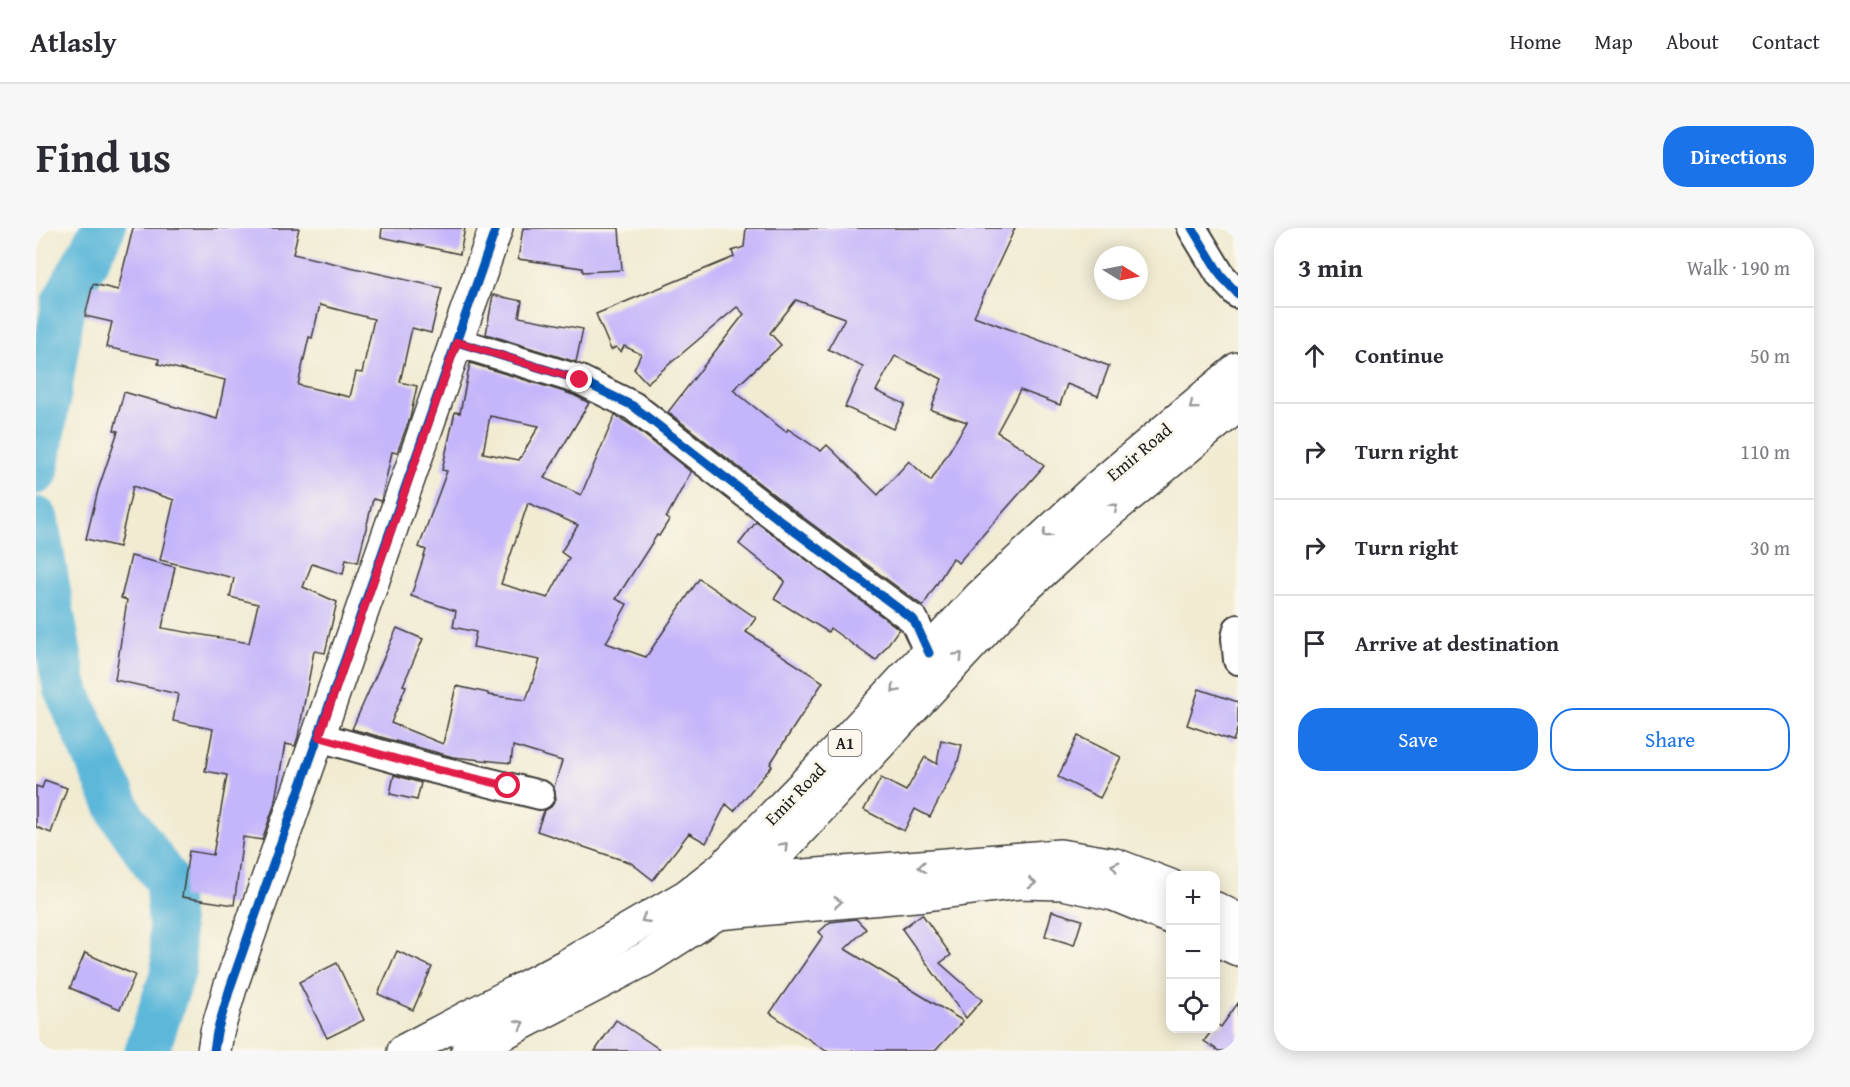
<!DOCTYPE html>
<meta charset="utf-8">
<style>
body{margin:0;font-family:"Gentium Book Plus",serif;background:#f7f7f7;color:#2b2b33}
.controls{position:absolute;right:18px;bottom:18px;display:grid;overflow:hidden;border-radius:12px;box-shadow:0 3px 15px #0003}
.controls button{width:54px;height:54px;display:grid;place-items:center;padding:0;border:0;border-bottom:2px solid #e1e1e2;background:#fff;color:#2b2b33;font:30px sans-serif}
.compass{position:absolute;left:1058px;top:18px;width:54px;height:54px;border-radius:50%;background:#fff;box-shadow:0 3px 15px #0003;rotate:100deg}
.stop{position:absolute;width:18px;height:18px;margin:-14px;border:4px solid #e11d48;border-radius:50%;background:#fff}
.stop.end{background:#e11d48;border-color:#fff;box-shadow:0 2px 6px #0008}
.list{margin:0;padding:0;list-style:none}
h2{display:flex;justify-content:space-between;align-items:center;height:78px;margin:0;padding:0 24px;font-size:26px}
h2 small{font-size:20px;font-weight:400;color:#7c7c81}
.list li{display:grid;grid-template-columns:39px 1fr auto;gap:18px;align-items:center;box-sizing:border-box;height:96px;padding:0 24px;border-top:2px solid #e1e1e2}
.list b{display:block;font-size:22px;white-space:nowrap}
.list em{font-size:20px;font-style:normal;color:#7c7c81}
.actions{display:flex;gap:12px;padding:18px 24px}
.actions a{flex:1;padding:14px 0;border:2px solid #1a73e8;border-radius:24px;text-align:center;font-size:21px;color:#1a73e8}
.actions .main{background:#1a73e8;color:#fff}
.icon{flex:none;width:33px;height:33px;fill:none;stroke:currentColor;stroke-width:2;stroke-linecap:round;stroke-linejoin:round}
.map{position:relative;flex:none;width:1202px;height:823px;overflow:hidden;border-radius:24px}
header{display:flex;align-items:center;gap:36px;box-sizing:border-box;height:84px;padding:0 30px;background:#fff;border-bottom:2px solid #e1e1e2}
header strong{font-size:28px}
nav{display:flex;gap:33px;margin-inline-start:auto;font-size:21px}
.intro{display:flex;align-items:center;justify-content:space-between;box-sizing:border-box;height:144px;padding:0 36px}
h1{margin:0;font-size:42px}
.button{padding:15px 27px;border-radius:24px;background:#1a73e8;color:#fff;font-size:21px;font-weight:700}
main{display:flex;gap:36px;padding:0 36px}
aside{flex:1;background:#fff;border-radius:24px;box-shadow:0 3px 15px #0003}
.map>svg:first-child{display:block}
</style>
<header>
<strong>Atlasly</strong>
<nav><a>Home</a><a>Map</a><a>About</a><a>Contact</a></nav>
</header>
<div class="intro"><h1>Find us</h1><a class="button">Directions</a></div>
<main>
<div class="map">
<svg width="1202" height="823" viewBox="0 0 1202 823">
<rect width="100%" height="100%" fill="#fbf7ec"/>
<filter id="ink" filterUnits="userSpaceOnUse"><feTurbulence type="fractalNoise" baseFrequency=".0167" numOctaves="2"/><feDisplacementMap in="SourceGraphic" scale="12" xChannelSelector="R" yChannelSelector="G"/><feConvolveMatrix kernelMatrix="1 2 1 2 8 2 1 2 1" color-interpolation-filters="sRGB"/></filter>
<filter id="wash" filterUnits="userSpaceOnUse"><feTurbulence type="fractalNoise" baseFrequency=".008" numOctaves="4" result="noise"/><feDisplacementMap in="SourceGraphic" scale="24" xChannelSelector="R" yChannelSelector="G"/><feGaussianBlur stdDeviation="1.35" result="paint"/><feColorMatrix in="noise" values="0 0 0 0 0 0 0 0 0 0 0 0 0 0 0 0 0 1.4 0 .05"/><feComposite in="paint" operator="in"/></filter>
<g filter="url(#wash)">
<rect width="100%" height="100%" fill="#f1ebd2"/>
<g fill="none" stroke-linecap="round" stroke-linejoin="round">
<!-- river -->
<g stroke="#5bb7d9" stroke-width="45">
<path d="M0,244L28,74L67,0"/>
<path d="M0,291L29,459L86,588L131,653L138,741L111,823"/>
</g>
</g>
<g id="blocks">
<!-- building -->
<g fill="#c5b5fa" fill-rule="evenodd">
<path d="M97,0H263L257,26L406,60L395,105L376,100L364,154L381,158L374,190L361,225L356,224L345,273L337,271L322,334L310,331L307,346L276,336L267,359L301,374L289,425L278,423L262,509L259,518L249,516L238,578L226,612L207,609L198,677L146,669L153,623L177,627L191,547L169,543L177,501L137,493L142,466L79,452L91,372L85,370L95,328L139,339L126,400L213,415L222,376L194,369L198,350L124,332L138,272L97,258L83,319L50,311L62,262L82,203L78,202L88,164L181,191L189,152L122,136L123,131L70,119L76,94L49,88L57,56L82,62ZM284,77L338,91L326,145L320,144L314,169L262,157L273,109L276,110Z"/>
<path d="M346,0H429L424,26L345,9Z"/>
<path d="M487,0H583L586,42L547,44L546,40L482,31Z"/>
<path d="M710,0H979L938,88L1073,138L1062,168L1031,156L1024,177L984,162L961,204L987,220L1008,238L922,335L917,330L887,378L764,287L632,184L708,86L701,79L611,155L598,141L605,126L588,118L585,124L580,119L575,122L560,86L698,29L696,23L708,19ZM760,72L809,90L792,121L827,139L809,179L857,201L869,176L840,163L859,128L906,151L895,182L931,194L895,253L873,233L842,267L791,217L785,223L752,201L750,204L697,162L745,117L734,105Z"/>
<path d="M457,67L486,73L483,89L547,101L540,134L450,106Z"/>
<path d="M434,135L538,167L553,175L508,250L545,267L579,187L598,199L655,244L630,290L633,292L623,308L621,307L580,371L591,376L570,415L610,429L663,351L720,390L710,404L787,454L734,536L736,538L698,583L690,576L670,615L653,605L617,652L595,635L501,603L508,583L515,579L520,571L518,559L526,533L477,518L475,535L417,529L316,501L361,400L387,411L367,457L370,458L355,495L407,516L420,458L452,465V467L490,472L504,432L437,419L440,404L417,399L420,383L375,368L390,322L383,319L411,243L406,242L419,184L424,185ZM454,188L503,198L483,232L447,225ZM492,275L542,297L525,324L533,330L512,370L465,356Z"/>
<path d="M720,294L863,401L840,433L794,400L792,404L738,371L749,353L703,316Z"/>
<path d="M1163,461L1202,474V499L1197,513L1151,497Z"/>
<path d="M1042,508L1085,529L1064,570L1022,549Z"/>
<path d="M905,512L926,517L921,537L894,589L879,581L868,603L828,582L845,550L870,563L889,529L901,536Z"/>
<path d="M358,547L385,555L381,572L354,566Z"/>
<path d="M9,552L31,560L15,605L0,599V558L6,560Z"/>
<path d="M1016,683L1046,692L1038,717L1009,708Z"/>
<path d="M886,686L915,727L904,735L946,772L930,790L866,701Z"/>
<path d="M820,691L830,701L809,721L927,793L899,823H790L734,785L787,708L783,704L794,694Z"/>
<path d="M361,723L396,739L377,782L342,766Z"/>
<path d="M49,725L99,747L84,781L34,760Z"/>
<path d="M301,735L328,792L291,810L263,754Z"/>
<path d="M1202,775V823H1183L1168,813L1177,801H1179L1181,796L1185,799Z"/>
<path d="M580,792L626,823H559Z"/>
</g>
</g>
</g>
<g filter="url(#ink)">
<use href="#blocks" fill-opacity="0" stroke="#3c3b37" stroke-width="1.5"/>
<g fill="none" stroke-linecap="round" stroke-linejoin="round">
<!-- street casing -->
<g stroke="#3c3b37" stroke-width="32">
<g id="street">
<path d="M1156,0L1185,48L1202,66"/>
<path d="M421,114L544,152L597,178L754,300L878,392L893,425"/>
<path d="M1202,401L1200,410L1202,432"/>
<path d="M283,509L390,539L504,567"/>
</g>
</g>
<!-- secondary casing -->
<g stroke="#3c3b37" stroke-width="36">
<path id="secondary" d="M178,823L181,804L194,760L460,0"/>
</g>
<!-- primary casing -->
<g stroke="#3c3b37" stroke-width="36">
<g id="primary">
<path d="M699,644L717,652L1024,628L1079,637L1134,658"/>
<path d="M666,676L681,685L890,666L984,654L1027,655L1078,666L1134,689"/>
<path d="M1180,681L1202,692"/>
<path d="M1180,711L1202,721"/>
</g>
</g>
<!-- highway casing -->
<g stroke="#3c3b37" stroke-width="36">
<g id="highway">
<path d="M368,823L530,738L651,668L687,640L799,525L944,369L1062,259L1202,141"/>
<path d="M432,823L609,731L681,685L717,652L983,365L1052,301L1202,177"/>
</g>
</g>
<!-- street -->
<use href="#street" stroke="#fff" stroke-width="28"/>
<!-- secondary -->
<use href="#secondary" stroke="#fff" stroke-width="33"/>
<!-- primary -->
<use href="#primary" stroke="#fff" stroke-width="33"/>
<!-- highway -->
<use href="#highway" stroke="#fff" stroke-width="33"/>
<!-- cycleway casing -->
<g stroke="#fbf7ec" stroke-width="13">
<g id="cycleway">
<path d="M1156,0L1185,48L1202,66"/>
<path d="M421,114L544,152L597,178L754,300L878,392L893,425"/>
<path d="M178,823L181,804L194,760L460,0"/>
</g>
</g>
<!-- cycleway -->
<use href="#cycleway" stroke="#0057b8" stroke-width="9"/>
</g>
<!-- one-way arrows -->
<defs><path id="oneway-chevron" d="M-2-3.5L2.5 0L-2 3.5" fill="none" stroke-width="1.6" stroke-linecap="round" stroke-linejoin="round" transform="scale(1.5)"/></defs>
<g stroke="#999">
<use href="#oneway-chevron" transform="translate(1157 178) rotate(140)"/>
<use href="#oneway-chevron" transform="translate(1078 279) rotate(-40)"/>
<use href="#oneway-chevron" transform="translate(1010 306) rotate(138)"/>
<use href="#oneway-chevron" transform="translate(923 428) rotate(-47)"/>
<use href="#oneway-chevron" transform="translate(859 461) rotate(133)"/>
<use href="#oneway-chevron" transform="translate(748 618) rotate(-47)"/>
<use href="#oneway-chevron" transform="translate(1079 638) rotate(-165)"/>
<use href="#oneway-chevron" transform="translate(886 639) rotate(175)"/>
<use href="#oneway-chevron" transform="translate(996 655) rotate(1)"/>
<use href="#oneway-chevron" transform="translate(802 674) rotate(-5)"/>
<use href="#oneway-chevron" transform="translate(609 691) rotate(149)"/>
<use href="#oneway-chevron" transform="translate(484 796) rotate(-27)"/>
</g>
</g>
<g fill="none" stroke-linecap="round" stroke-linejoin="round" filter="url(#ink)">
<!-- route -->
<path stroke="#e11d48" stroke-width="8" d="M472,558L390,539L283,509L421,114L544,152"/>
</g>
<g text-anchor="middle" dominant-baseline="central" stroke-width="6" stroke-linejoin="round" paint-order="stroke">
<!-- shield labels -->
<rect fill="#fbf7ec" stroke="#5f5e5a" stroke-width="1.5" x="792.5" y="502" width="33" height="26" rx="4.5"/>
<g font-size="16" font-weight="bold" fill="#1c1c1c">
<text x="809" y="515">A1</text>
</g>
<!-- street labels -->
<g font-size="18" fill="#1c1c1c" stroke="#fbf7ec">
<text transform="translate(1103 224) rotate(-40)">Emir Road</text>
<text transform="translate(759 566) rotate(-46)">Emir Road</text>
</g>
</g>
</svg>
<div class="controls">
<button>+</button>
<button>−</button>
<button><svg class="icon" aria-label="locate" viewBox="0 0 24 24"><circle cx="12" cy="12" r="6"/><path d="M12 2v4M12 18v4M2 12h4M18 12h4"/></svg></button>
</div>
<svg class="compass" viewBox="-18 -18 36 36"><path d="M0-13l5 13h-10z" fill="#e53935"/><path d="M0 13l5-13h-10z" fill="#7c7c81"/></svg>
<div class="stop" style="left:472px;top:558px"></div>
<div class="stop end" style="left:544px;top:152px"></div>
</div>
<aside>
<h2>3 min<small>Walk · 190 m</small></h2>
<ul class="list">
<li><svg class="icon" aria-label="ahead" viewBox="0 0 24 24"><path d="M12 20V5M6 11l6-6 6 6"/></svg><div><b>Continue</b></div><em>50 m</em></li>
<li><svg class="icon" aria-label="right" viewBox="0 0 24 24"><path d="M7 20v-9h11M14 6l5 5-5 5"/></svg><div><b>Turn right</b></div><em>110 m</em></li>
<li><svg class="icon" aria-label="right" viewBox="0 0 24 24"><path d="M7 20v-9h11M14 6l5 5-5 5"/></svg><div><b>Turn right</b></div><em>30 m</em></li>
<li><svg class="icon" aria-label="arrive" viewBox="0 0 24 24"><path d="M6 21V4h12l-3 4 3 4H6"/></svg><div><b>Arrive at destination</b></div></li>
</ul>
<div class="actions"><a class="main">Save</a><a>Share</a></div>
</aside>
</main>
